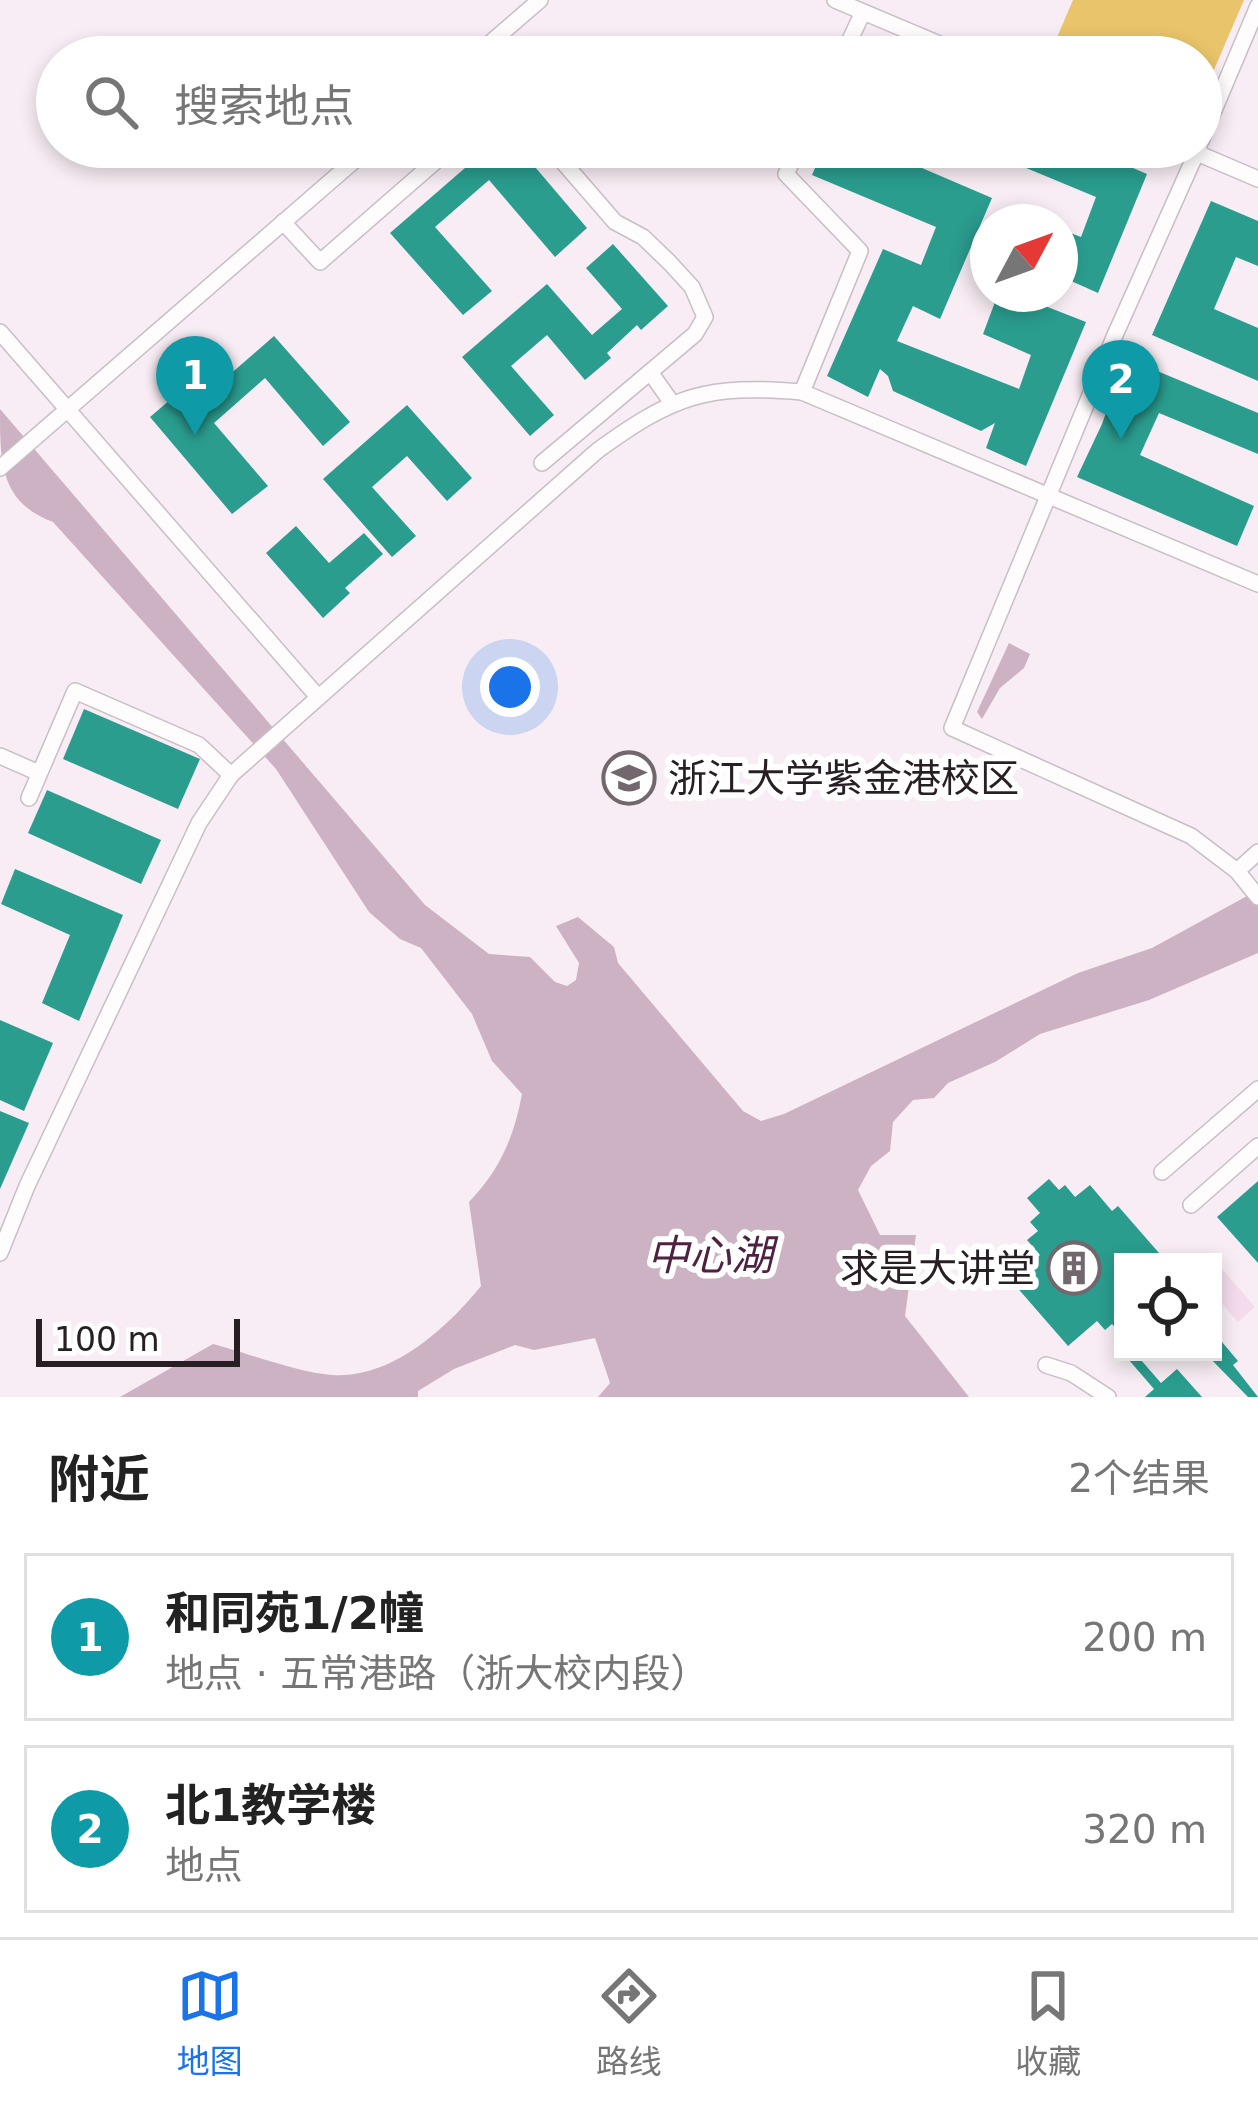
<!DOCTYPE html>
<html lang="zh">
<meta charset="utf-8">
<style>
body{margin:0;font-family:"DejaVu Sans","Noto Sans SC",sans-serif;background:#f6f6f6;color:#222}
.controls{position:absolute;right:36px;bottom:36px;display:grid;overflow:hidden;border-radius:0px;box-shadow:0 6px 18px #0003}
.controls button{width:108px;height:108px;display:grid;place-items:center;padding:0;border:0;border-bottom:3px solid #e0e0e0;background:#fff;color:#222;font:60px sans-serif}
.compass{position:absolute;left:970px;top:204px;width:108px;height:108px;border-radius:50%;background:#fff;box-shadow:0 6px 18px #0003;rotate:49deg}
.scale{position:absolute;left:36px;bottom:30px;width:204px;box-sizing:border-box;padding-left:12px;border:6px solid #281f25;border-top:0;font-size:33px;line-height:42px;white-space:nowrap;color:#281f25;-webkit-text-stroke:9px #fff;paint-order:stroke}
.you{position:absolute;left:510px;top:687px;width:42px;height:42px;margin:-30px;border:9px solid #fff;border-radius:50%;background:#1a73e8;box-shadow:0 0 0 18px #1a73e833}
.badge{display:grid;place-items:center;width:78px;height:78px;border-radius:50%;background:#1a73e8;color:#fff;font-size:39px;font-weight:700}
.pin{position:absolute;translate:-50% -99px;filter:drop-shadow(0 3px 6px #0008)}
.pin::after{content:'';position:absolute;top:63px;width:42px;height:36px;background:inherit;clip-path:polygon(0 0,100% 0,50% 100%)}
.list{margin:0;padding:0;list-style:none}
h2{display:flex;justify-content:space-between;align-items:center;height:156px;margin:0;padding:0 48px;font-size:51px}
h2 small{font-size:39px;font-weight:400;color:#767676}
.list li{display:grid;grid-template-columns:78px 1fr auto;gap:36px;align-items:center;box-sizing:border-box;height:168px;margin:0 24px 24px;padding:0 24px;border:3px solid #e0e0e0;border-radius:0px}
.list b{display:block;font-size:45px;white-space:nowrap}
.list p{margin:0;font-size:39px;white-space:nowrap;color:#767676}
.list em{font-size:39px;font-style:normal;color:#767676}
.icon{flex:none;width:66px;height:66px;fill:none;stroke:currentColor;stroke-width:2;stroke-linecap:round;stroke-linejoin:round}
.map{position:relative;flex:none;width:1258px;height:1397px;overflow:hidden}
.search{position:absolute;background:#fff;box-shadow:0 6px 18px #0003;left:36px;right:36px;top:36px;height:132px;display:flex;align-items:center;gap:30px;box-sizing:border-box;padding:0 42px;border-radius:66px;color:#767676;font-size:45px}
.sheet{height:540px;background:#fff}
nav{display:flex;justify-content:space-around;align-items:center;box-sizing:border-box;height:168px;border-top:3px solid #e0e0e0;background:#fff;font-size:33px;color:#767676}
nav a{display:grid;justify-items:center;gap:6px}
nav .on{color:#1a73e8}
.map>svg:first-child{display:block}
</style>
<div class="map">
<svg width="1258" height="1397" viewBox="0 0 1258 1397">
<rect width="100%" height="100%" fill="#f8edf4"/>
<!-- green -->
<path fill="#f4dcec" d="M1208,1253L1255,1307L1238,1322L1213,1293V1262H1198Z"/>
<!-- water -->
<g fill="#cdb2c4">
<path d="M0,409L425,905L489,954L530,957L555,982L567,986L576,980L579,963L556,926L578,917L614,947L618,963L743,1111L761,1121L784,1114L1078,973L1152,948L1258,890V953L1149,1000L1040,1034L995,1062L948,1083L934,1098L913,1100L893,1122L890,1151L871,1166L858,1190L880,1235H916L905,1316L969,1397H598L610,1383L595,1338L534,1350L515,1345L454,1369L418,1391V1397H120L213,1344C247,1353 299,1373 332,1375C392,1379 447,1328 481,1286L469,1202C500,1170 514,1137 522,1094L492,1061L472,1014L421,948L400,939L369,912L276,769L53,522C0,502 0,463 0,409Z"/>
<path d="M1009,643L1030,654L1024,668L1000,688L982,719L977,712Z"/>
</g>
<!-- homes -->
<path fill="#e9c46a" d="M1073,0H1244L1201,100V57H1071L1052,49Z"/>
<!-- schools -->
<g fill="#2a9d8f">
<path d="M467,147H518L587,228L555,257L489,180L435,227L492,291L463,315L390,233L473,161L464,150Z"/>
<path d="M824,147H873L992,198L940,319L913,306L897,341L1019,389L1031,355L983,334L998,294H1051L1045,306L1086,322L1026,466L986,448L995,423L981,431L893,391L888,376L880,369L868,397L827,376L883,249L921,265L936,227L812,175Z"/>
<path d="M1020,147H1084L1147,174L1098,293L1060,276V229L1081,237L1096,197L1014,163Z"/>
<path d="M1211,201L1258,221V266L1236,257L1214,309L1258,328V381L1152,335Z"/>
<path d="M613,244L668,306L641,330L637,325L607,353L611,358L585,380L547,335L511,366L554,415L530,436L462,357L547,284L592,335L622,309L586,268Z"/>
<path d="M274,336L350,422L323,446L265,378L214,423L268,486L232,514L150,417L184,388L197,403Z"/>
<path d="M1126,358L1258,413V454L1159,413L1140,455L1254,506L1237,546L1077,477L1102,424Z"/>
<path d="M407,405L472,478L447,501L407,456L372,487L416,536L392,557L323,479Z"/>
<path d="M296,526L329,563L364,533L383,554L345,588L350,593L323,618L266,553Z"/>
<path d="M84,709L200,759L178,809L63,759Z"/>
<path d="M47,790L161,840L141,884L28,833Z"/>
<path d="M15,869L123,915L79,1021L42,1003L70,935L1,904Z"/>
<path d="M0,1020L53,1043L24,1111L0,1100Z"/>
<path d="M0,1111L29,1123L0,1189Z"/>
<path d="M1049,1179L1059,1190L1065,1185L1075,1197L1090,1185L1112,1211L1118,1206L1159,1253L1150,1262H1123V1337L1112,1324L1105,1330L1097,1321L1068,1346L1015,1285L1022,1279L1018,1274L1040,1255L1027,1240L1038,1231L1030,1222L1040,1213L1027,1198Z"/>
<path d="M1258,1181V1263L1217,1217Z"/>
<path d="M1222,1342L1238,1361L1233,1365L1258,1397H1248L1207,1355L1213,1352V1343L1216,1347Z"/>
<path d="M1122,1352H1134L1161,1383L1177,1369L1202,1397H1145L1154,1389Z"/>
</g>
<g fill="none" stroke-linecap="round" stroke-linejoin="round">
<!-- minor casing -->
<g stroke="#c8bec5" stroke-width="18">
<g id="minor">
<path d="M835,0L970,57"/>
<path d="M474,57L540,0"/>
<path d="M842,57L863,12"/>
<path d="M1201,141L1258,6"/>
<path d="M550,147L615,222L643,237L669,262L692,287L705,317L695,334L650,372L672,403"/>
<path d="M799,147L786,174L860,251L802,392"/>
<path d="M1183,147L1258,179"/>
<path d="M1199,147L1115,335L952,728L1191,836L1237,871L1258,897"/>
<path d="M283,222L320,262L452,147"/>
<path d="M0,332L318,697"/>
<path d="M542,463L650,372"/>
<path d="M0,468L370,147"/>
<path d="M0,756L39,773"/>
<path d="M29,798L75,691L199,745L231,775"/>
<path d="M1237,871L1258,852"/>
<path d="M1162,1172L1258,1089"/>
<path d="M1191,1205L1258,1146"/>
<path d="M0,1253L27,1186L199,823L231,775L597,451C674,395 706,384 802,392L1258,584"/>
<path d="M1046,1365L1071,1373L1108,1397"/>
</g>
</g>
<!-- minor -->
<use href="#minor" stroke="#fefcfd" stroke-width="15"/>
</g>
<!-- icons -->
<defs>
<g id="university-ring" transform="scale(2.7)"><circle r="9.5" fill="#fff" stroke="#71676d" stroke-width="1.5"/><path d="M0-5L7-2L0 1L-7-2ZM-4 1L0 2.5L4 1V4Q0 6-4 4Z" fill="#71676d"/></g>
<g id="building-ring" transform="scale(2.7)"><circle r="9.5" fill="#fff" stroke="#71676d" stroke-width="1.5"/><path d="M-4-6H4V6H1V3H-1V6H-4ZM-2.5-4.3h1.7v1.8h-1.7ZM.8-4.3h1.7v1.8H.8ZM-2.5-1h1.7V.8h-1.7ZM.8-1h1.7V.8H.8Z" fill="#71676d"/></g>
</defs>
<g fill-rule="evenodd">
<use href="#university-ring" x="629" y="778"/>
<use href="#building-ring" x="1074" y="1268"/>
</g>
<g text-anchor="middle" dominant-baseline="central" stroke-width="12" stroke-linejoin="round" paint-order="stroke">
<!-- poi labels -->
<g font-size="39" fill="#281f25" stroke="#fff" text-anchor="start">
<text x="668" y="778">浙江大学紫金港校区</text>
<text x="1035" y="1268" text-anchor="end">求是大讲堂</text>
</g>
<!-- water labels -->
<g font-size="42" font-style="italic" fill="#4e2141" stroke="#fff">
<text x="710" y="1255">中心湖</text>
</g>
</g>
</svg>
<div class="controls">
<button><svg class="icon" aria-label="locate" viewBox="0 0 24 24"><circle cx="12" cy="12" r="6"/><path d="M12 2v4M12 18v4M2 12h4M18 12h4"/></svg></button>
</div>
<svg class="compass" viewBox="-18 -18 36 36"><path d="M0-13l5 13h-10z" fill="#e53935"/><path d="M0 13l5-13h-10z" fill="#767676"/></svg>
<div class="scale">100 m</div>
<div class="you"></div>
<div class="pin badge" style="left:195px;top:435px;background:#0f9aa8">1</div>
<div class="pin badge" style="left:1121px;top:439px;background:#0f9aa8">2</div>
<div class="search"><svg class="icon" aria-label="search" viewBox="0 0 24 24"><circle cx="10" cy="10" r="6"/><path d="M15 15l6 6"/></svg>搜索地点</div>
</div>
<section class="sheet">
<h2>附近<small>2个结果</small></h2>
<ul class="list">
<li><span class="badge" style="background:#0f9aa8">1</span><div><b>和同苑1/2幢</b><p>地点 · 五常港路（浙大校内段）</p></div><em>200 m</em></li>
<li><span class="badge" style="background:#0f9aa8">2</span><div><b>北1教学楼</b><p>地点</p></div><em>320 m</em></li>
</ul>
</section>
<nav>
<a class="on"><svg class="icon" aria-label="map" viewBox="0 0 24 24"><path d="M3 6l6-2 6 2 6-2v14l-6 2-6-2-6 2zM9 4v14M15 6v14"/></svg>地图</a>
<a><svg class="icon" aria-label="directions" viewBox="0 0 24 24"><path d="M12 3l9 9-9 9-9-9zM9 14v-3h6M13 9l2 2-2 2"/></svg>路线</a>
<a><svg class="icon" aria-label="saved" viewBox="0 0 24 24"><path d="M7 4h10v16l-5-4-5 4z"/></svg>收藏</a>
</nav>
